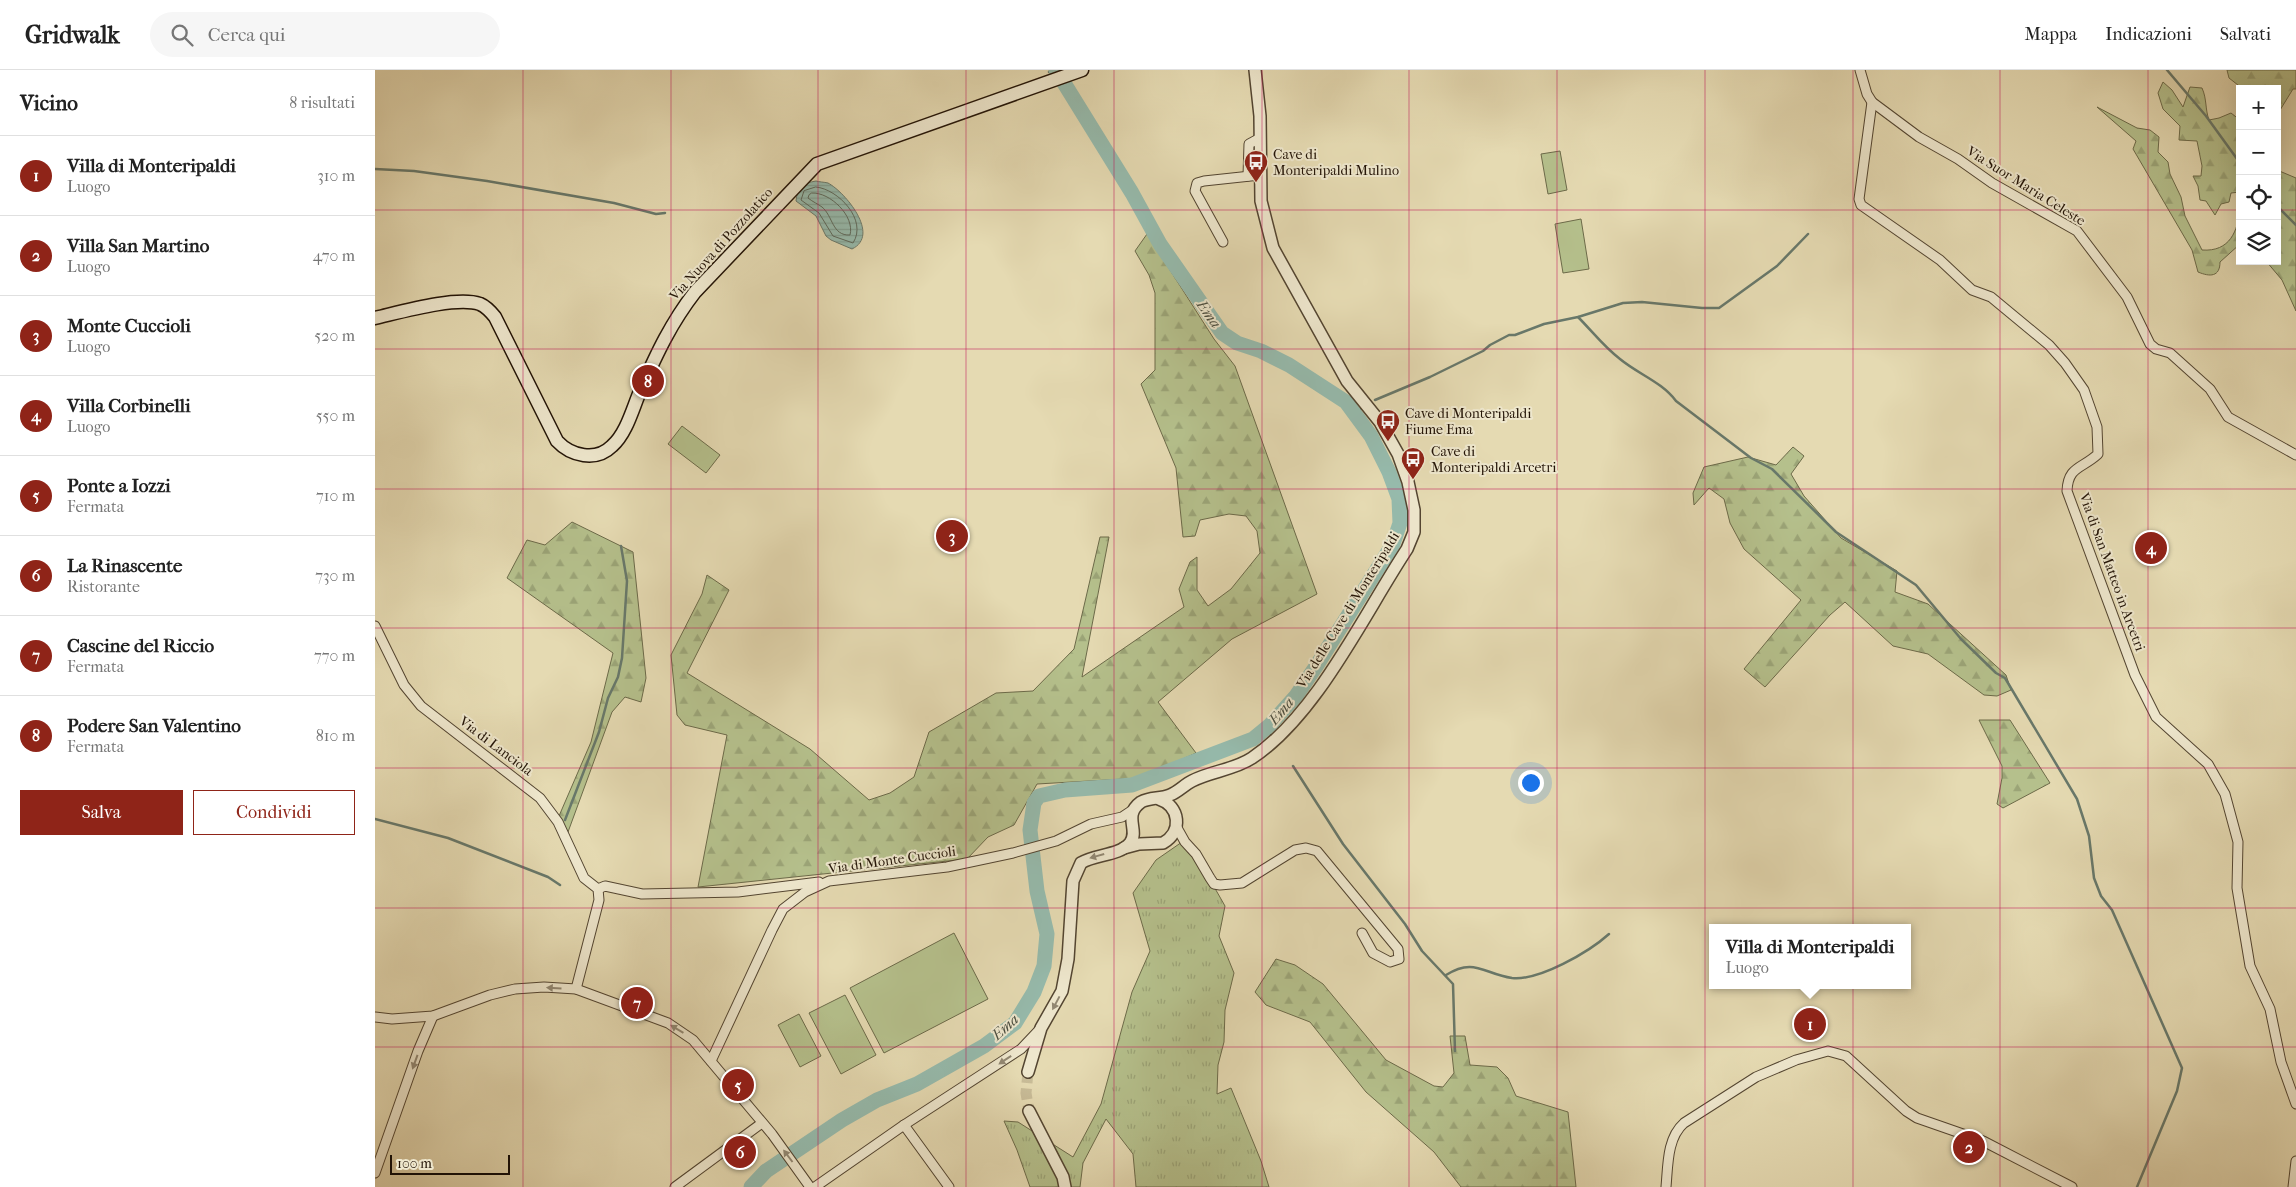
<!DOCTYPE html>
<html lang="it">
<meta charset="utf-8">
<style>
body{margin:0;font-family:"IM FELL French Canon",serif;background:#f6f6f6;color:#222}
.controls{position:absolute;right:15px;top:15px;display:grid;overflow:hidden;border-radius:0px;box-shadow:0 5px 20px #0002}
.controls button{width:45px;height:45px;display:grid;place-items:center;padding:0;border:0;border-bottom:1px solid #e0e0e0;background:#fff;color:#222;font:25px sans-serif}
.scale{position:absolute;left:15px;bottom:12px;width:120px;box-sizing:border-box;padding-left:5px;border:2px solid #221306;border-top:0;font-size:14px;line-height:18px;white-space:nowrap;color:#221306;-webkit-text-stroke:4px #eee7cd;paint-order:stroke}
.you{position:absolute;left:1155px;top:712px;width:18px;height:18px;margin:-12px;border:4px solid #fff;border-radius:50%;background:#1a73e8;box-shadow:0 0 0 8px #1a73e833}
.badge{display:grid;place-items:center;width:32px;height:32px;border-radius:50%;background:#8f2418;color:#fff;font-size:16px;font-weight:700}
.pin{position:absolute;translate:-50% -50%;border:2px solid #fff;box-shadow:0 1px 5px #0006}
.popup{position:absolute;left:1334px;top:854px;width:202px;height:65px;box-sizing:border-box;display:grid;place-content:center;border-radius:0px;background:#fff;filter:drop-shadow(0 1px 4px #0005);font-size:16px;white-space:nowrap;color:#767676}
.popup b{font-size:19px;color:#222}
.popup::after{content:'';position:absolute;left:50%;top:100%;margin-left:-10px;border:10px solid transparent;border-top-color:#fff}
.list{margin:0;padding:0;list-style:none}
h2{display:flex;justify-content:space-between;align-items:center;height:65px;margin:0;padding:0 20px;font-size:21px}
h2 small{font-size:16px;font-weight:400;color:#767676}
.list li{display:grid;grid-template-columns:32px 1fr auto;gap:15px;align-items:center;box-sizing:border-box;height:80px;padding:0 20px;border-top:1px solid #e0e0e0}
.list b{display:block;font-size:19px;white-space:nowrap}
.list p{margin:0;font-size:16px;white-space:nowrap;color:#767676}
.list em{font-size:16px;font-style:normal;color:#767676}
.actions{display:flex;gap:10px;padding:15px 20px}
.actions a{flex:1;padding:11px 0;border:1px solid #8f2418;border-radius:0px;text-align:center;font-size:18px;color:#8f2418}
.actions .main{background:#8f2418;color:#fff}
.icon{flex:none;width:28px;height:28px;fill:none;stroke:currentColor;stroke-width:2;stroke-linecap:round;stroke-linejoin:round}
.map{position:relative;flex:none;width:1921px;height:1117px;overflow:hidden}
header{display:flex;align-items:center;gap:30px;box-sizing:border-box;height:70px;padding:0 25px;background:#fff;border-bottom:1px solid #e0e0e0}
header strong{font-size:24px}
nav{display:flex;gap:28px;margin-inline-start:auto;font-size:18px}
.search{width:350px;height:45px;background:#f6f6f6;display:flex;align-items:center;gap:12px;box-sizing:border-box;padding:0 18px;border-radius:28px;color:#767676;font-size:19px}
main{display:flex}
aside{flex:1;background:#fff}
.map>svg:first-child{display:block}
</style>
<header>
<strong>Gridwalk</strong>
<div class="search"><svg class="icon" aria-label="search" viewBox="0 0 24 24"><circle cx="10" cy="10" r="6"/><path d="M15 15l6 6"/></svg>Cerca qui</div>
<nav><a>Mappa</a><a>Indicazioni</a><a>Salvati</a></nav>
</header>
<main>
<aside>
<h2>Vicino<small>8 risultati</small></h2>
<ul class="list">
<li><span class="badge">1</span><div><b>Villa di Monteripaldi</b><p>Luogo</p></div><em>310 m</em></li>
<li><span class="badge">2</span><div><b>Villa San Martino</b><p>Luogo</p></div><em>470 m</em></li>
<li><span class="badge">3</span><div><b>Monte Cuccioli</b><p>Luogo</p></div><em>520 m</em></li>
<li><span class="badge">4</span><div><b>Villa Corbinelli</b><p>Luogo</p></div><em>550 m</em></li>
<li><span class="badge">5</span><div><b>Ponte a Iozzi</b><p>Fermata</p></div><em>710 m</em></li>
<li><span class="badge">6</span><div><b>La Rinascente</b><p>Ristorante</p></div><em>730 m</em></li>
<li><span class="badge">7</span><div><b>Cascine del Riccio</b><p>Fermata</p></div><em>770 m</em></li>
<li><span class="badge">8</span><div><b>Podere San Valentino</b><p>Fermata</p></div><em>810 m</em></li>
</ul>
<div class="actions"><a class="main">Salva</a><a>Condividi</a></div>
</aside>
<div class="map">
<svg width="1921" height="1117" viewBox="0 0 1921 1117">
<defs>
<pattern id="grass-tufts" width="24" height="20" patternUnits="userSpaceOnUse" patternTransform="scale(1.25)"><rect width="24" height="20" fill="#b5c08c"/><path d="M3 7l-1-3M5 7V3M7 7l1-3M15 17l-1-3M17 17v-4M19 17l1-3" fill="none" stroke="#9ba477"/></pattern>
<pattern id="forest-firs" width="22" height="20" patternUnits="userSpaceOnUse" patternTransform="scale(1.25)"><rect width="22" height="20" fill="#b5c08c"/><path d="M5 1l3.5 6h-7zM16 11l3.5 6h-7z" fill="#9ba477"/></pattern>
<pattern id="water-rules" width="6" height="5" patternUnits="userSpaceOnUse" patternTransform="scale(1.25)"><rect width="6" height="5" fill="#96bbad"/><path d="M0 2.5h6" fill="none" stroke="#81a093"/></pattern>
</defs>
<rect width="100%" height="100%" fill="#e5dab2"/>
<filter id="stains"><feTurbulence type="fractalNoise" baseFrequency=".004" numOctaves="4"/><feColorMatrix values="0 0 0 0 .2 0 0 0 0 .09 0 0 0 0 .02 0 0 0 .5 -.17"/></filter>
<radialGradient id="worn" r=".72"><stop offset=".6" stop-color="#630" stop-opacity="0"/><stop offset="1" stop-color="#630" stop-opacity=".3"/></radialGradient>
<!-- grass -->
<path fill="url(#grass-tufts)" stroke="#6c6a49" d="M807,772L817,778L850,836L844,866L859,903L850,940L849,972L843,995L842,1024L856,1018L886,1091L894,1117H761L758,1084L731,1049L708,1093L705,1117H655L642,1080L629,1051L643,1052L698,1087L726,1034L757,922L775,881L758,823L781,790Z"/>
<!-- forest -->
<g fill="url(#forest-firs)" stroke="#6c6a49">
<path d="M1852,0H1921V19H1918L1902,45V19H1868L1854,8Z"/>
<path d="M1788,12L1797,20L1808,37L1815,17L1827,18C1832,29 1830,39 1834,50L1844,48L1856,43L1865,50V122L1856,123L1854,132L1846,134L1840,145L1831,131L1825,130L1823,116L1818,106H1826L1827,96L1822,71L1804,70L1805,56L1788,39L1783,23Z"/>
<path d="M1722,37L1762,58L1775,60L1784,67L1783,82L1793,92L1795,104L1806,127L1810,146L1827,180C1855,182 1863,161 1865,138V174L1845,192C1845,207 1835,207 1823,202L1817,180L1758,79L1761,71Z"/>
<path d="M1902,100L1921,108V241L1907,210L1891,191H1902Z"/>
<path d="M772,164L839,269L860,296L942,524L857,569L783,632L821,683L766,708L662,714L639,755L613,767L592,789L323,817L352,665L310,655L302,645L296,585L327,524L332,505L354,520L312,603L435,679L494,730L515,723L539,707L554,662L621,623L658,621L699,579L725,467H734L707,607L809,537L804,519L815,492L822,487V520L833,536L856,519L885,483L882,461L871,446L854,444L825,450L820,466L808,467L801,398L766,314L780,300V223L774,205L760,181Z"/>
<path d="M1418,377L1429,386L1416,404L1429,426L1466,468L1522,501L1520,522L1553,534L1631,605L1636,620L1622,626L1609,625L1553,584L1518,576L1470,532L1455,545L1390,617L1369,599L1426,530L1369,479L1355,453L1349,429L1334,418L1319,435L1318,423L1329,397L1373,387L1401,395Z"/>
<path d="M197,452L258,482L271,608L266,632L250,627L237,642L193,762L184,746L216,672L238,583L132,508L152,470L170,475Z"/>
<path d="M1604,650H1635L1675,713L1628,738L1622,734L1627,708V696Z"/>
<path d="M901,889L920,895L948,914L1011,990L1059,1016L1068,1017L1079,1003L1075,966H1090L1095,995L1122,997L1133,1008L1141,1026L1193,1042L1201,1117H1086L1059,1082L991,1022L935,952L891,935L880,922Z"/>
</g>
<!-- pitch -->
<g fill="#b5c08c" stroke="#6c6a49">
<path d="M1185,81L1192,120L1173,124L1166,84Z"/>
<path d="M1206,149L1214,199L1188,203L1180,154Z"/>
<path d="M307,356L345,385L331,403L293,374Z"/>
<path d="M579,863L613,929L509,983L475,918Z"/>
<path d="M470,925L501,985L466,1004L434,943Z"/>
<path d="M424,944L446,986L425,997L403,955Z"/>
</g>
<!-- water -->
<path fill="url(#water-rules)" stroke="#68786a" d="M441,111C444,112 449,112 453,113C470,122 506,165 477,179L456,170L451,166L441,146L421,131C422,118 428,113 441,111Z"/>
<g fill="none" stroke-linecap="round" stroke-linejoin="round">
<!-- shore -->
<g stroke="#5c675a" stroke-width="1">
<path d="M441,117C463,119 493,150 478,173L458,166L444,143L426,130L429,121Z"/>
<path d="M437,123C455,122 480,146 475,165C457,166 458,146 447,137C443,134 438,132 433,128L434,125Z"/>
</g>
<!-- stream -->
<g stroke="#68786a" stroke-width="2.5">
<path d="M1792,0L1831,46L1865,93"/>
<path d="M674,2L679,0"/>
<path d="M0,99L39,101L112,111L239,133L281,144L290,143"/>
<path d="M1902,136L1921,155"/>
<path d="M1203,247C1217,261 1229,277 1245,289C1263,304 1287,312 1301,331L1376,388L1397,399L1461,462L1541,515L1586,569L1621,603L1630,608L1702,729L1714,766L1719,808L1726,826L1737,840L1745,858L1807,998L1802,1021L1762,1117"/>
<path d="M1000,330L1055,307L1108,281L1115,275L1134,265H1140L1169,254L1203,247L1248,233L1267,232L1327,238H1344L1402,196L1433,164"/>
<path d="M980,344L987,338"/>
<path d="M891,658L896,665"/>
<path d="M918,696L968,774L1030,854L1047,881L1078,914L1080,981"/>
<path d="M0,749L73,768L173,807L185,815"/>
<path d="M190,750L224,662L233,628L243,607L247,588L252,511L246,476"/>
<path d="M1071,905C1099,887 1109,904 1137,908C1164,911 1214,882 1234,864"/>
</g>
<!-- river -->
<path stroke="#96bbad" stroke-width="15" d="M376,1117L391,1101L467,1050L502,1030L542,1014L609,976L640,953L659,922L669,896L672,864L662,821L655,760L659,733L664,726L690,720L757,715L878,669L895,655L921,626L942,595L1018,474L1025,453L1024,429L1014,402L996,366L971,332L914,295L886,281L862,273L847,263L785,174L757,123L681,0"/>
<!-- tertiary-tunnel -->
<path stroke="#c8bc98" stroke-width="11" stroke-dasharray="11 5.5" stroke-linecap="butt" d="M653,1002L651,1023L654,1041"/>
<!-- minor casing -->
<g stroke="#534531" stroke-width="11">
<g id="minor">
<path d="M1485,0L1492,24L1497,32L1544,67L1583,89L1617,113L1702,161L1752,227L1775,274L1781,279L1795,283L1835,319L1853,347L1921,385"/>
<path d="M1497,32L1484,129L1486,135L1565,190L1597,220L1616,227L1674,275L1690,293L1709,320L1722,357L1723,384C1707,399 1693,396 1692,421L1760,605L1781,647L1833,694L1850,724L1863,772L1862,818L1875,896L1895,939L1906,992L1921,1034"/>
<path d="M873,106L874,74L885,68"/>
<path d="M848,172L820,121L822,113L829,111L885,105"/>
<path d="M0,556L29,615L46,636L165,728L183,752L209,808L223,819L224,830L201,919"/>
<path d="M801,756L810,772L821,784L835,808L839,814L845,815L867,813L920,780L931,778L942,781L1023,879L1024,889L1015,892L998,883L987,863"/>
<path d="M223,819L230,816L267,824L363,822L444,812"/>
<path d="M0,947L17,949L58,946L115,925L140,919L169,917L201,919L293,953L318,970L397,1064L435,1117"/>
<path d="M336,991L397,860L408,839L430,822L454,811L572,797L638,783L681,771L716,754L747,747L759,739"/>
<path d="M529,1055L574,1117"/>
<path d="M0,1103L43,981L58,946"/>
<path d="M300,1117L387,1053"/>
<path d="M440,1117L529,1055L646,979L664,960"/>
<path d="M1291,1117C1293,1095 1292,1068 1309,1053L1381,1007L1421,990L1453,981L1471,986L1531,1041L1542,1048L1608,1071L1697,1117"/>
<path d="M1918,1117L1921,1091"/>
</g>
</g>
<!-- tertiary casing -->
<g stroke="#534531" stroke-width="14">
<g id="tertiary">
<path d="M749,778L764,774L788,773C808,762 805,736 784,729"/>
<path d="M653,1002L666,958L687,921L693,889L698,811L706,793C720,784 744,786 755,773C765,760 747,746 766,732C775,727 785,729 795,725C803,722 809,715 817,711C836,701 859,700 877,688C942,645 989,544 1032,479L1039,462V440L1033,412L1023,384L1005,352L972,311L898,178L886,131L885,46L880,0"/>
<path d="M654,1041L688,1107L690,1117"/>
</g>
</g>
<!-- secondary casing -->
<g stroke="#221306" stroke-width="15">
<path id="secondary" d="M0,248C26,242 81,226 105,234C112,237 116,242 120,247L182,371C196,386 221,392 237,376C252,363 258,337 266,319C282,283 296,253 320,222L442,94L707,0"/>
</g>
<!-- minor -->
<use href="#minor" stroke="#eee7cd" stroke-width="9"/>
<!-- tertiary -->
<use href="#tertiary" stroke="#eee7cd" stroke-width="11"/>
<!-- secondary -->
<use href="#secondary" stroke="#eee7cd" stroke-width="12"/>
</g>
<!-- one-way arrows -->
<defs><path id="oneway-solid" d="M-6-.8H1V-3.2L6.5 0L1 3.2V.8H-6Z" transform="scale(1.25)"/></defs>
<g fill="#928873">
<use href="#oneway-solid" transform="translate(722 786) rotate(164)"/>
<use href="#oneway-solid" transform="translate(179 918) rotate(-177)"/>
<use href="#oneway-solid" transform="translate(681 933) rotate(118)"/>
<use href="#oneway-solid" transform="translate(302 959) rotate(-149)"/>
<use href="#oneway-solid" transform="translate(630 990) rotate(146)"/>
<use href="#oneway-solid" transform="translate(40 992) rotate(110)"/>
<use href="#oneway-solid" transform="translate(413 1086) rotate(-127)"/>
</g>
<!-- grid -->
<path fill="none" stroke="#c2185b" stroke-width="1" stroke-opacity="0.55" d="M148,0V1117M296,0V1117M443,0V1117M591,0V1117M739,0V1117M887,0V1117M1034,0V1117M1182,0V1117M1330,0V1117M1478,0V1117M1625,0V1117M1773,0V1117M0,140H1865M1902,140H1921M0,279H1921M0,419H1921M0,558H1921M0,698H1921M0,838H1921M0,977H1921"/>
<!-- icons -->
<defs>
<g id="bus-pin" transform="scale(1.25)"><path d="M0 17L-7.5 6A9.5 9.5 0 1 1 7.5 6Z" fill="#8f2418" stroke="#eee7cd"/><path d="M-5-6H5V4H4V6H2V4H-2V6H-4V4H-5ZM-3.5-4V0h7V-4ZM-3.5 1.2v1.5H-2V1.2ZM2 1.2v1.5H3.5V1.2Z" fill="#fff"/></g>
</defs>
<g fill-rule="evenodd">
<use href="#bus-pin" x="881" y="92"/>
<use href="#bus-pin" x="1013" y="351"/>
<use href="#bus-pin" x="1038" y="389"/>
</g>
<g text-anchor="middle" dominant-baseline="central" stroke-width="4" stroke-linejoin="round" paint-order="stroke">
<!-- poi labels -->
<g font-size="14" fill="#221306" stroke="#eee7cd" text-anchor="start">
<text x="898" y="84">Cave di<tspan x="898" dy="16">Monteripaldi Mulino</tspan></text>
<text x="1030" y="343">Cave di Monteripaldi<tspan x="1030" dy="16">Fiume Ema</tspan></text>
<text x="1056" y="381">Cave di<tspan x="1056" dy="16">Monteripaldi Arcetri</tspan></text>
</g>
<!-- street labels -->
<g font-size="14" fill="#221306" stroke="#eee7cd">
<text transform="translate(1651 116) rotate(32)">Via Suor Maria Celeste</text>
<text transform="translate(346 174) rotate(-48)">Via Nuova di Pozzolatico</text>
<text transform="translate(1737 502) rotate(70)">Via di San Matteo in Arcetri</text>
<text transform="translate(973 540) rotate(-58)">Via delle Cave di Monteripaldi</text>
<text transform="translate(121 676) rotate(37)">Via di Lanciola</text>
<text transform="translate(517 790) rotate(-8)">Via di Monte Cuccioli</text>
</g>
<!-- water labels -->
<g font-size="15" font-style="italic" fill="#4b4e40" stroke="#eee7cd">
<text transform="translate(834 244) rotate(55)">Ema</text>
<text transform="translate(906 641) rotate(-50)">Ema</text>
<text transform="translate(630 957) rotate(-42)">Ema</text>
</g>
</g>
<rect width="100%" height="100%" filter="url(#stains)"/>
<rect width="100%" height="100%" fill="url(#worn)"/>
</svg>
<div class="controls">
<button>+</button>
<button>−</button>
<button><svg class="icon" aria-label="locate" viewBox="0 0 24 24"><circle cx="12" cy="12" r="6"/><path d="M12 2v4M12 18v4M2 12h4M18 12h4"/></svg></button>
<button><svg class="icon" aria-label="layers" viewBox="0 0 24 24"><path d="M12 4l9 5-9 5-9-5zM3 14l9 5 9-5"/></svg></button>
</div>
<div class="scale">100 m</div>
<div class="you"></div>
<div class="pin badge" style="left:1435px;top:954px">1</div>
<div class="popup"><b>Villa di Monteripaldi</b>Luogo</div>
<div class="pin badge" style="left:1594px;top:1077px">2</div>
<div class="pin badge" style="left:577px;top:466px">3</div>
<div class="pin badge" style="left:1776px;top:478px">4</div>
<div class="pin badge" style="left:363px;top:1015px">5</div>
<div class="pin badge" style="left:365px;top:1082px">6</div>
<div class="pin badge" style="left:262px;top:933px">7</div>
<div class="pin badge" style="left:273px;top:311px">8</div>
</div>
</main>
